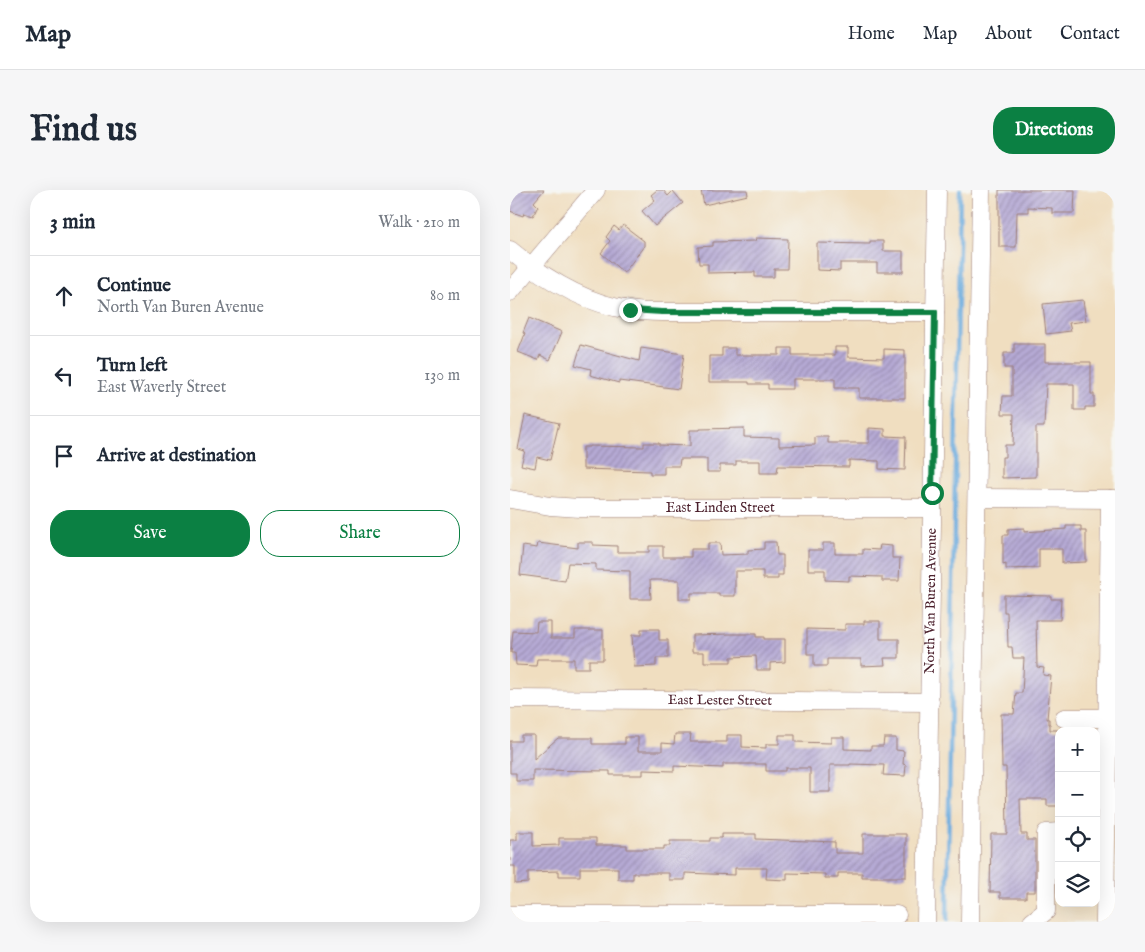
<!DOCTYPE html>
<meta charset="utf-8">
<style>
body{margin:0;font-family:"IM FELL English",serif;background:#f6f6f7;color:#1f2937}
.controls{position:absolute;right:15px;bottom:15px;display:grid;overflow:hidden;border-radius:10px;box-shadow:0 5px 20px #0002}
.controls button{width:45px;height:45px;display:grid;place-items:center;padding:0;border:0;border-bottom:1px solid #e0e1e3;background:#fff;color:#1f2937;font:25px sans-serif}
.stop{position:absolute;width:15px;height:15px;margin:-11px;border:4px solid #0b8043;border-radius:50%;background:#fff}
.stop.end{background:#0b8043;border-color:#fff;box-shadow:0 1px 5px #0008}
.list{margin:0;padding:0;list-style:none}
h2{display:flex;justify-content:space-between;align-items:center;height:65px;margin:0;padding:0 20px;font-size:21px}
h2 small{font-size:16px;font-weight:400;color:#747a83}
.list li{display:grid;grid-template-columns:32px 1fr auto;gap:15px;align-items:center;box-sizing:border-box;height:80px;padding:0 20px;border-top:1px solid #e0e1e3}
.list b{display:block;font-size:19px;white-space:nowrap}
.list p{margin:0;font-size:16px;white-space:nowrap;color:#747a83}
.list em{font-size:16px;font-style:normal;color:#747a83}
.actions{display:flex;gap:10px;padding:15px 20px}
.actions a{flex:1;padding:11px 0;border:1px solid #0b8043;border-radius:20px;text-align:center;font-size:18px;color:#0b8043}
.actions .main{background:#0b8043;color:#fff}
.icon{flex:none;width:28px;height:28px;fill:none;stroke:currentColor;stroke-width:2;stroke-linecap:round;stroke-linejoin:round}
.map{position:relative;flex:none;width:605px;height:732px;overflow:hidden;border-radius:20px}
header{display:flex;align-items:center;gap:30px;box-sizing:border-box;height:70px;padding:0 25px;background:#fff;border-bottom:1px solid #e0e1e3}
header strong{font-size:24px}
nav{display:flex;gap:28px;margin-inline-start:auto;font-size:18px}
.intro{display:flex;align-items:center;justify-content:space-between;box-sizing:border-box;height:120px;padding:0 30px}
h1{margin:0;font-size:35px}
.button{padding:12px 22px;border-radius:20px;background:#0b8043;color:#fff;font-size:18px;font-weight:700}
main{display:flex;gap:30px;padding:0 30px}
aside{flex:1;background:#fff;border-radius:20px;box-shadow:0 5px 20px #0002}
.map>svg:first-child{display:block}
</style>
<header>
<strong>Map</strong>
<nav><a>Home</a><a>Map</a><a>About</a><a>Contact</a></nav>
</header>
<div class="intro"><h1>Find us</h1><a class="button">Directions</a></div>
<main>
<aside>
<h2>3 min<small>Walk · 210 m</small></h2>
<ul class="list">
<li><svg class="icon" aria-label="ahead" viewBox="0 0 24 24"><path d="M12 20V5M6 11l6-6 6 6"/></svg><div><b>Continue</b><p>North Van Buren Avenue</p></div><em>80 m</em></li>
<li><svg class="icon" aria-label="left" viewBox="0 0 24 24"><path d="M17 20v-9H6M10 6l-5 5 5 5"/></svg><div><b>Turn left</b><p>East Waverly Street</p></div><em>130 m</em></li>
<li><svg class="icon" aria-label="arrive" viewBox="0 0 24 24"><path d="M6 21V4h12l-3 4 3 4H6"/></svg><div><b>Arrive at destination</b></div></li>
</ul>
<div class="actions"><a class="main">Save</a><a>Share</a></div>
</aside>
<div class="map">
<svg width="605" height="732" viewBox="0 0 605 732">
<defs>
<pattern id="building-hatch" width="6" height="6" patternUnits="userSpaceOnUse" patternTransform="scale(1.25)"><rect width="6" height="6" fill="#b6aad5"/><path d="M-1 1l2-2M0 6l6-6M5 7l2-2" fill="none" stroke="#968aad"/></pattern>
</defs>
<rect width="100%" height="100%" fill="#f6f6f2"/>
<filter id="ink" filterUnits="userSpaceOnUse"><feTurbulence type="fractalNoise" baseFrequency=".02" numOctaves="2"/><feDisplacementMap in="SourceGraphic" scale="10" xChannelSelector="R" yChannelSelector="G"/><feConvolveMatrix kernelMatrix="1 2 1 2 8 2 1 2 1" color-interpolation-filters="sRGB"/></filter>
<filter id="wash" filterUnits="userSpaceOnUse"><feTurbulence type="fractalNoise" baseFrequency=".0096" numOctaves="4" result="noise"/><feDisplacementMap in="SourceGraphic" scale="20" xChannelSelector="R" yChannelSelector="G"/><feGaussianBlur stdDeviation="1.12" result="paint"/><feColorMatrix in="noise" values="0 0 0 0 0 0 0 0 0 0 0 0 0 0 0 0 0 1.4 0 .05"/><feComposite in="paint" operator="in"/></filter>
<g filter="url(#wash)">
<rect width="100%" height="100%" fill="#f0dec0"/>
<g fill="none" stroke-linecap="round" stroke-linejoin="round">
<!-- stream -->
<path stroke="#6aaadd" stroke-width="4.5" d="M437,730L450,0"/>
</g>
<g id="blocks">
<!-- building -->
<g fill="url(#building-hatch)">
<path d="M0,0H34L24,12L28,16L23,26L14,23L13,26L0,21Z"/>
<path d="M147,0H153L158,6L163,1L173,13L145,36L132,21L145,10L141,5Z"/>
<path d="M191,0H237L238,5L194,15Z"/>
<path d="M489,0H565L564,23H542V18L518,17V22H507L506,57H489Z"/>
<path d="M113,35L134,51V56L114,83L91,63L100,51L96,47L104,36L109,40Z"/>
<path d="M246,48L278,49L277,79H264V87H245V82L198,83V74H189L188,57L203,56V52L245,51Z"/>
<path d="M360,51H373V61H393V82H367V73H330V81L307,80V53L360,54Z"/>
<path d="M573,110L576,131L559,133L561,141L536,144L533,114Z"/>
<path d="M19,128L52,142L40,170L30,165L28,170L8,162L15,144L13,143Z"/>
<path d="M504,154H535V172H581V204H584V217H575V220H564V194H536L534,237H526V287L492,288V267H495V255H503L504,224H492L493,206H502V178H494V163H504Z"/>
<path d="M71,155L129,171L131,158L174,164L169,199L109,191V193L80,185L81,179L65,175Z"/>
<path d="M325,157H338V167L374,168V159L395,160V208H349V198H325V189H283V199H258V194H239V192H199V166H212V158H225V165H269V158H282V165H325Z"/>
<path d="M15,225L49,233L40,270L27,267L25,278L11,275L15,261L8,259Z"/>
<path d="M234,238V247L269,248V256L305,255V247H318V253H359V238L375,239V246L396,247L395,280L369,279V271L339,270V277L268,276L267,283H250V271H226V275H210V282H197V269H170L169,276H154V284H140V281L73,279V257H79V256L134,257V253H149V255L180,256V240H190V239Z"/>
<path d="M556,336H571V341H576V372L552,373V359H529V378L496,379V374L493,375V345H498V339L514,338V342L556,339Z"/>
<path d="M68,352H83V355L107,356V362H139V356H153V367H181V359H198V353H210L211,365L238,364V360L254,359V352H266L267,365H273V385H268V389H253V381H225V406H209V403H181V409H169V390H140L141,409H120V381L86,380V374L58,373L55,391L10,385L13,356L27,358L28,353L68,358Z"/>
<path d="M313,353H325V364H353V359L369,360L370,355L382,356V368H390L389,391H372V387L339,386V391L315,390V380H298V360H313Z"/>
<path d="M494,405L541,406V409H551L550,430H526L527,477L534,478L533,485L541,486L537,529H539V534H540V540H549V616H537V609H510L511,644H517V650H525V702H516V708H490V702H480L481,644H497L496,577H492L491,524H504L506,503H512L514,468H503L502,457H498L497,422H494Z"/>
<path d="M354,431H370V449H389V468H374L375,475L351,476V469H317V476H304V464H297V439L335,440V434H354Z"/>
<path d="M27,432H41V448H65V440H93V470H79V478H64V469H27L26,476L6,475L5,463H1L3,441L26,442Z"/>
<path d="M131,439H149V450H158V468H146V476L124,477L122,445H131Z"/>
<path d="M220,444H246V447H254V449H275V472L260,473V480H247L246,466L221,467V472H194V462H182V445Z"/>
<path d="M165,544H181L180,552H217V545H232V557L256,558V554H269V545H285V552L321,553V547H334V559L361,560V556H373L374,548H386V560L394,561L393,574L396,575L395,586L373,585L374,575L340,574V575H320V602H300V578H275V581H256V574H213V578L164,576V581L133,580V585H100V581L23,580V591H6V583H0V551H11V545H24V569L48,548H82V554H115V547H128V561H152V553L164,554Z"/>
<path d="M7,642H23V656L49,655V648H86V655H117V659H154V656H160V651H200V648H212V644H246V649L325,652V663H353V644H396V687H352V683H328V688H315V684L277,683V690L256,689L257,678H225V685L175,683V690H159V683H123V689H108V678H70V686H49V681L18,682V693L5,694V676H0V650H7Z"/>
<rect x="547" y="653" width="2" height="49"/>
</g>
</g>
</g>
<g filter="url(#ink)">
<use href="#blocks" fill-opacity="0" stroke="#9d7e76" stroke-width="1"/>
<g fill="none" stroke-linecap="round" stroke-linejoin="round">
<!-- minor casing -->
<g stroke="#9d7e76" stroke-width="19">
<g id="minor">
<path d="M0,60C35,89 75,114 120,120C131,122 141,122 152,122H425"/>
<path d="M0,102L86,0"/>
<path d="M467,308L605,309"/>
<path id="s1" d="M0,309L40,316L70,318H422"/>
<path id="s2" d="M0,509L420,512"/>
<path d="M554,528H597"/>
<path d="M0,725H387"/>
<path id="s3" d="M416,732L427,0"/>
<path d="M460,732L471,0"/>
<path d="M522,732L536,721V643L549,642"/>
<path d="M595,732L600,309"/>
</g>
</g>
<!-- minor -->
<use href="#minor" stroke="#fff" stroke-width="18"/>
</g>
</g>
<g fill="none" stroke-linecap="round" stroke-linejoin="round" filter="url(#ink)">
<!-- route -->
<path stroke="#0b8043" stroke-width="6" d="M120,120L152,122H425L422,303"/>
</g>
<g text-anchor="middle" dominant-baseline="central" stroke-width="4.5" stroke-linejoin="round" paint-order="stroke">
<!-- street labels -->
<g font-size="14" fill="#4a1f2b" stroke="#f6f6f2">
<text stroke="none"><textPath href="#s1" startOffset="211">East Linden Street</textPath></text>
<text stroke="none"><textPath href="#s3" startOffset="321">North Van Buren Avenue</textPath></text>
<text stroke="none"><textPath href="#s2" startOffset="210">East Lester Street</textPath></text>
</g>
</g>
</svg>
<div class="controls">
<button>+</button>
<button>−</button>
<button><svg class="icon" aria-label="locate" viewBox="0 0 24 24"><circle cx="12" cy="12" r="6"/><path d="M12 2v4M12 18v4M2 12h4M18 12h4"/></svg></button>
<button><svg class="icon" aria-label="layers" viewBox="0 0 24 24"><path d="M12 4l9 5-9 5-9-5zM3 14l9 5 9-5"/></svg></button>
</div>
<div class="stop" style="left:422px;top:303px"></div>
<div class="stop end" style="left:120px;top:120px"></div>
</div>
</main>
